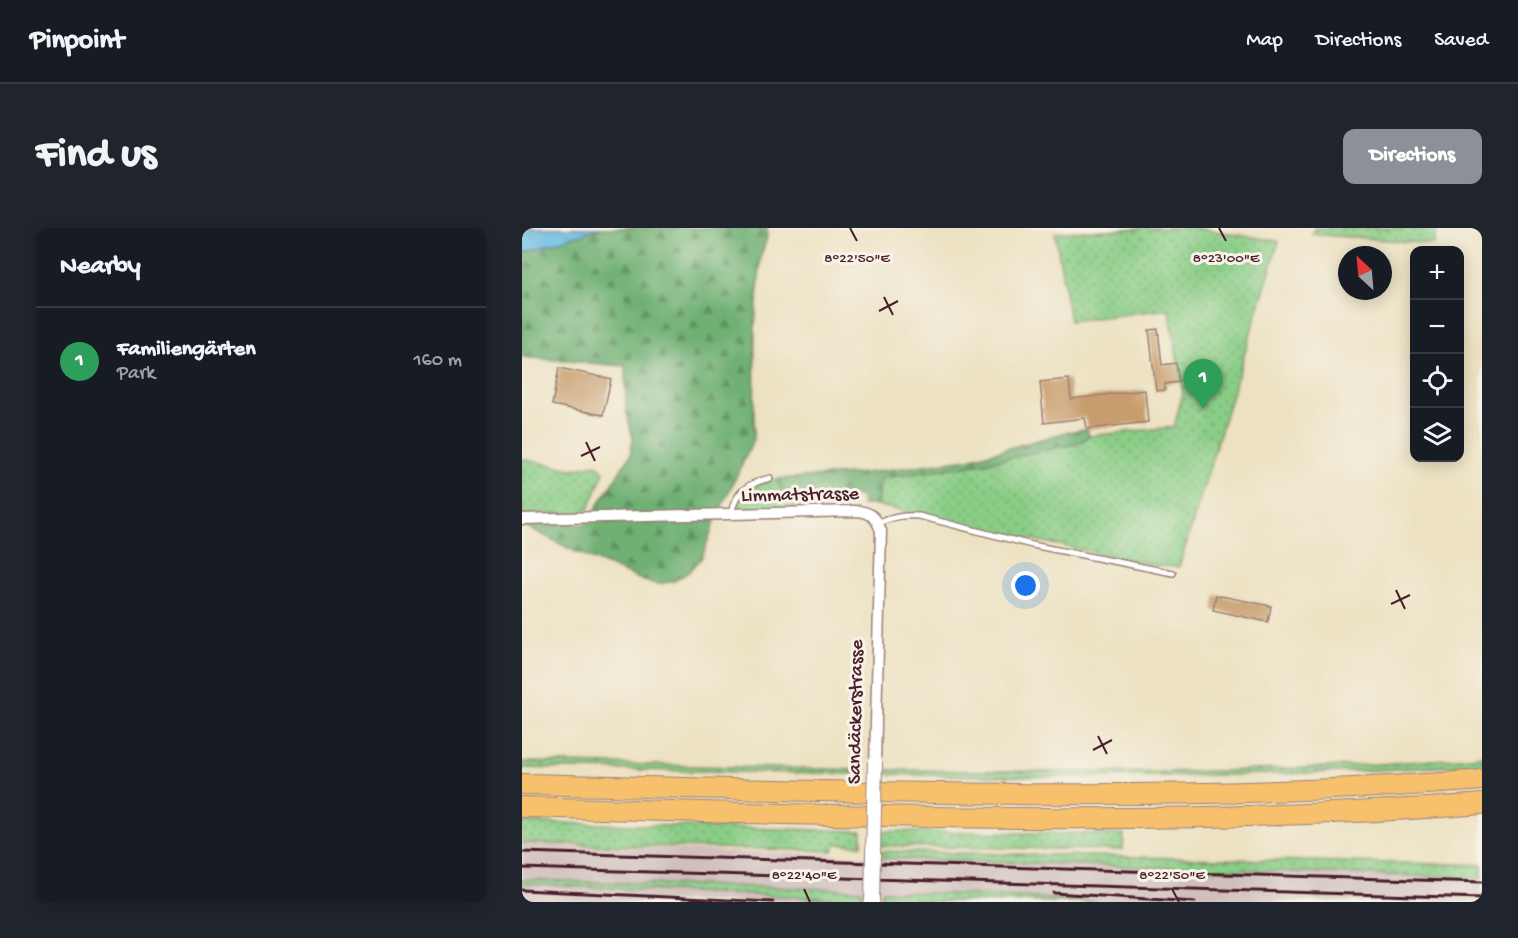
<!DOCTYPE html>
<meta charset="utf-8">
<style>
body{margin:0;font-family:"Gochi Hand",sans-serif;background:#20242c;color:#f1f3f6}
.controls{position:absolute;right:18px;top:18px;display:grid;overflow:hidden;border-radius:12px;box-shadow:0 3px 15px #0003}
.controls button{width:54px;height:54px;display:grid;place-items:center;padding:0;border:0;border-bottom:2px solid #363941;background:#171b24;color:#f1f3f6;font:30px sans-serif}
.compass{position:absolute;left:816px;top:18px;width:54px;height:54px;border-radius:50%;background:#171b24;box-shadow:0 3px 15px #0003;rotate:334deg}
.you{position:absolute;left:504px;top:358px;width:21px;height:21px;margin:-15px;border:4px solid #fff;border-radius:50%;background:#1a73e8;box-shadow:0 0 0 9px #1a73e833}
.badge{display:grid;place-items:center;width:39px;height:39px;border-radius:50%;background:#8c9099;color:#fff;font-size:20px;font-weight:700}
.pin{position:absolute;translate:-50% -50px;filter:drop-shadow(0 2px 3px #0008)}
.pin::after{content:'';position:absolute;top:32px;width:21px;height:18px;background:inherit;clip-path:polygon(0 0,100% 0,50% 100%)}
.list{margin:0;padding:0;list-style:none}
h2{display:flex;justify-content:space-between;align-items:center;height:78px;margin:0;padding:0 24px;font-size:26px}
h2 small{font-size:20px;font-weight:400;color:#9ea1a6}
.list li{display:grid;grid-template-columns:39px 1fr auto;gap:18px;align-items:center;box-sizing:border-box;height:108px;padding:0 24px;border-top:2px solid #363941}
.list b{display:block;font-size:22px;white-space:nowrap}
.list p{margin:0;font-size:20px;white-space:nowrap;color:#9ea1a6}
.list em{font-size:20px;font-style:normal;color:#9ea1a6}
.icon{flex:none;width:33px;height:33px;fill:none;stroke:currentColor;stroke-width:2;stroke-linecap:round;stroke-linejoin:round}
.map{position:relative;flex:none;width:960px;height:674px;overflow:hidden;border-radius:12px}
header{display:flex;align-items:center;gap:36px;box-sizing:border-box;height:84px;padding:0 30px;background:#171b24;border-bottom:2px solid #363941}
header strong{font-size:28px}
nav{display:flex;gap:33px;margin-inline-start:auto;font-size:21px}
.intro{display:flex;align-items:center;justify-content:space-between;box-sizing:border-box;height:144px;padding:0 36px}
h1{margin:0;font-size:42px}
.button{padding:15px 27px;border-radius:12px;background:#8c9099;color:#fff;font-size:21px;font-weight:700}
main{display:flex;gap:36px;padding:0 36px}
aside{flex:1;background:#171b24;border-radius:12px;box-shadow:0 3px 15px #0003}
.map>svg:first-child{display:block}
</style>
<header>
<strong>Pinpoint</strong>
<nav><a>Map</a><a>Directions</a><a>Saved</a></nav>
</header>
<div class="intro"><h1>Find us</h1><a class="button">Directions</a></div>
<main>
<aside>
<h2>Nearby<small></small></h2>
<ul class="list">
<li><span class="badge" style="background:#2e9e5b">1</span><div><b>Familiengärten</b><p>Park</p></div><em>160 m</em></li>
</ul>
</aside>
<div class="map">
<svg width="960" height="674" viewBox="0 0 960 674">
<defs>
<pattern id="green-dots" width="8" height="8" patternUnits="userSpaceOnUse" patternTransform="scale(1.5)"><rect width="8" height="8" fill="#8acd86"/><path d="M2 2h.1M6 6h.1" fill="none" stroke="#73a66e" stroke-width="1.8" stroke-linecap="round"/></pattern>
<pattern id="forest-firs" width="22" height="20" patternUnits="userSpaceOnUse" patternTransform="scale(1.5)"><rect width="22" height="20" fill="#6fb073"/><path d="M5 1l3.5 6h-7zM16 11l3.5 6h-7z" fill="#5d8f5f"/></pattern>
<pattern id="water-ripples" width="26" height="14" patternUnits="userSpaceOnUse" patternTransform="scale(1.5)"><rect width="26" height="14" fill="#66bce3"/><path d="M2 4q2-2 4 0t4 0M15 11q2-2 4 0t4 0" fill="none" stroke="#5698b8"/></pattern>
</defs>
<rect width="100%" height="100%" fill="#f7f3e8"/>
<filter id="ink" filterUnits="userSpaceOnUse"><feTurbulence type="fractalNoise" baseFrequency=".0167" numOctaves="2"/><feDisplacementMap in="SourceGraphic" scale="12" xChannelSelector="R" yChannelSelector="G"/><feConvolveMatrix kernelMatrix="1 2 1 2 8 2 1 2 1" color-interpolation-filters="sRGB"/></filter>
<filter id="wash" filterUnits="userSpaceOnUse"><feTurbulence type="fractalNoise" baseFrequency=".008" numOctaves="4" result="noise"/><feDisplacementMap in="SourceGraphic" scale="24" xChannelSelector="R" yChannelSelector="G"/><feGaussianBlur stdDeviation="1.35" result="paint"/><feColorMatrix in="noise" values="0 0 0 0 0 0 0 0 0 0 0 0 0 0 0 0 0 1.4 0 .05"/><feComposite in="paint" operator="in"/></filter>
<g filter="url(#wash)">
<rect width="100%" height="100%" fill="#ece1c1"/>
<!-- railway -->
<path fill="#d0c0bc" d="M0,616L377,629L960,635V674H0Z"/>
<!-- green -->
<g fill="url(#green-dots)" stroke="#6a7658" stroke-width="1.5">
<path d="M624,0H672L757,13L657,339L639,338L462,302L354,277L359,250L457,236L557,215L567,208L652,199L661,165L647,81L548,93L533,5Z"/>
<path d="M792,0H915L912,16L790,6Z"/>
<path d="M0,231L50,241L74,236L82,244L67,280L62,284L0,287Z"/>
<path d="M256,251L257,258L265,264L271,281H220L217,279L218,269C230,258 240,254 256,251Z"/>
<path d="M960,528V536C760,550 560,551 360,546V542C451,542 542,545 633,544C742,543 851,538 960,528Z"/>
<path d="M0,534L342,542V546L0,540Z"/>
<path d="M0,594L340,603V617L313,616L311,623L0,615Z"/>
<path d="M359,603L602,606L601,622L359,618Z"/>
<path d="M359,623L960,637V650L359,630Z"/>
<path d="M0,652L340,662V672L0,656Z"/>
<path d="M360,663L501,669L576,674L360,673Z"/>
</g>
<!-- forest -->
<g fill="url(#forest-firs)" stroke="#5c684f" stroke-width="1.5">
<path d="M78,0H245V10L239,28L233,98L232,211L193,293L180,329L168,343L152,353L136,356L122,353L54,324L2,297L64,296L108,228L111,211L104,182L103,138L0,129V25Z"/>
<path d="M565,201L567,208L557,215L457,236L359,250L354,277H340L339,268L282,270L281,279L271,281L265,264L260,263L257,258L256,251L343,245L447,231L545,204Z"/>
</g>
<!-- water -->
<path fill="url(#water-ripples)" stroke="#586e87" stroke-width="1.5" d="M0,0H78L0,25Z"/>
<g id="blocks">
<!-- building -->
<g fill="#c89d6d">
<path d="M636,101L640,137L654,135L657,154L643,156V162L634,163L627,102Z"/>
<path d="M37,140L89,151L81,187L30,177Z"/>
<path d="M547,151L549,171L623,162L626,194L565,201L563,190L522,195L518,154Z"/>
<path d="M694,367L749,378L746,394L691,382Z"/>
</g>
</g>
</g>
<g filter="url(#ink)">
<use href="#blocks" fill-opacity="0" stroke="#9b8076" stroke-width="1.5"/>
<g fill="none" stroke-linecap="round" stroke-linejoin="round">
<!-- service casing -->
<g stroke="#9b8076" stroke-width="8">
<g id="service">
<path d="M209,285C215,262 225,256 248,250"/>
<path d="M357,295C371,289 381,287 397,288L510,317L651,345"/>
</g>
</g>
<!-- minor casing -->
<g stroke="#9b8076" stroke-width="13">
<path id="minor" d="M0,291L332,283C347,283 354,288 359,303L353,534"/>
</g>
<!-- motorway casing -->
<g stroke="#9b8076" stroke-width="22">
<g id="motorway">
<path d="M0,556C319,563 641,577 960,552"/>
<path d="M0,579C320,587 641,601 960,576"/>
</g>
</g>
<!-- service -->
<use href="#service" stroke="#fff" stroke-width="5"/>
<!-- minor -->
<use href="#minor" stroke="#fff" stroke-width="10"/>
<!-- motorway -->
<use href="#motorway" stroke="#f7c06c" stroke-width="20"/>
<!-- rail -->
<g stroke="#4a1f2b" stroke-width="3">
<path d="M0,624L960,654"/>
<path d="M0,640L960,670"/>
<path d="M0,662L251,674"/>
<path d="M532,665L673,674"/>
</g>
<!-- tertiary-bridge casing -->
<g stroke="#9b8076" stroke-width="16" stroke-linecap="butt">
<path id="tertiary-bridge" d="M350,674L353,534"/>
</g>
<!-- tertiary-bridge -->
<use href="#tertiary-bridge" stroke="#fff" stroke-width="14"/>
</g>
</g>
<!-- ticks -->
<path fill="none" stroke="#4a1f2b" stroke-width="2" d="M328,0L335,13M697,0L704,13M362,69L371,87M357,83L376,73M64,214L73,233M59,228L78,219M874,362L883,381M869,376L888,367M576,508L585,526M571,522L590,512M282,661L288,674M650,661L657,674"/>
<g text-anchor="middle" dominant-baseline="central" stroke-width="6" stroke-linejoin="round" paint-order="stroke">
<!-- street labels -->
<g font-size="20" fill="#4a1f2b" stroke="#f7f3e8">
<text transform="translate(278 268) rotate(-1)">Limmatstrasse</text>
<text transform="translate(335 484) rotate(-89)">Sandäckerstrasse</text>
</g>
</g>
<g font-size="15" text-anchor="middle" fill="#4a1f2b" stroke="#f7f3e8" stroke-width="6" stroke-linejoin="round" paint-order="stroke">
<text x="704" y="34">8°23'00"E</text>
<text x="335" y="34">8°22'50"E</text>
<text x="282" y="651">8°22'40"E</text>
<text x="650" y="651">8°22'50"E</text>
</g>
</svg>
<div class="controls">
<button>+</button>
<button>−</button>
<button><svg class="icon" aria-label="locate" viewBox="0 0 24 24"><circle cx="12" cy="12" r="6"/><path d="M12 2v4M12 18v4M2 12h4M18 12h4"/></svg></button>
<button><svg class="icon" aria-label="layers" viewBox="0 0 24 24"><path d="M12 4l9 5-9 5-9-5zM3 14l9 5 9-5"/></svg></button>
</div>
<svg class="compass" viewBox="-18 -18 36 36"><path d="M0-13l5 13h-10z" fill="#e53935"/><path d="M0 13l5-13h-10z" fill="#9ea1a6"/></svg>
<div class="you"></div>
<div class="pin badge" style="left:681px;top:181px;background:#2e9e5b">1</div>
</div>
</main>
